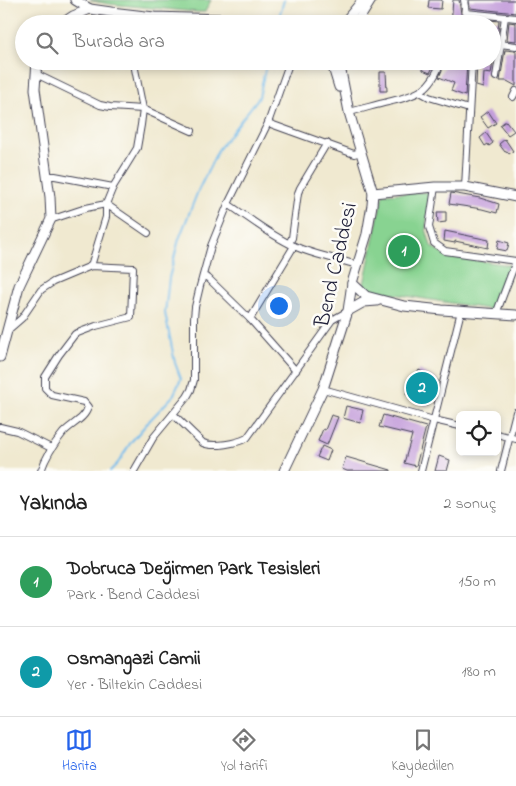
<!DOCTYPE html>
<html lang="tr">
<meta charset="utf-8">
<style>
body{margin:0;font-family:"Indie Flower",sans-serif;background:#f2f2f2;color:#222}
.controls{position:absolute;right:15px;bottom:15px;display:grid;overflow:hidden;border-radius:8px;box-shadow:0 2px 8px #0003}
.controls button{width:45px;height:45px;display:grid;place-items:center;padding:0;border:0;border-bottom:1px solid #e0e0e0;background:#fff;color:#222;font:25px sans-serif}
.you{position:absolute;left:278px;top:305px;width:18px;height:18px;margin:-12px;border:4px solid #fff;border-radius:50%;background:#1a73e8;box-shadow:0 0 0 8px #1a73e833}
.badge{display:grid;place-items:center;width:32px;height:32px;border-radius:50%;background:#2563eb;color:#fff;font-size:16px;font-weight:700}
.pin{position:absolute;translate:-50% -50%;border:2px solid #fff;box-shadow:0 1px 5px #0006}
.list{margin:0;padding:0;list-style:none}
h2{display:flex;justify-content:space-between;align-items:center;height:65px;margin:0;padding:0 20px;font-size:21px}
h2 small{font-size:16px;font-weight:400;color:#767676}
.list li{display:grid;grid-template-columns:32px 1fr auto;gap:15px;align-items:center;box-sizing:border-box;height:90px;padding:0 20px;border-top:1px solid #e0e0e0}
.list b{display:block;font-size:19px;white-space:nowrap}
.list p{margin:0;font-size:16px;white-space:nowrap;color:#767676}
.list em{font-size:16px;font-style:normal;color:#767676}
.icon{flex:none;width:28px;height:28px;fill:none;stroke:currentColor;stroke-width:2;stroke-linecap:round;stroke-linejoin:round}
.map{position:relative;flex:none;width:516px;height:471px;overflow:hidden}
.search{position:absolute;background:#fff;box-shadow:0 2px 8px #0003;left:15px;right:15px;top:15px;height:55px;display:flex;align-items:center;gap:12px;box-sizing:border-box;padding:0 18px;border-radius:28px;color:#767676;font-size:19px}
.sheet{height:245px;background:#fff}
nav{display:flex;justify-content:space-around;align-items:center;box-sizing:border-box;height:70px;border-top:1px solid #e0e0e0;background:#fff;font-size:14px;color:#767676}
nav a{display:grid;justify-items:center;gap:2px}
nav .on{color:#2563eb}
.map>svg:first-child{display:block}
</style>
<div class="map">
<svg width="516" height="471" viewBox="0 0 516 471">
<rect width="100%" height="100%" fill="#fdfcf7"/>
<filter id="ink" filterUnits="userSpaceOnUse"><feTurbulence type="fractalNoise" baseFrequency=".02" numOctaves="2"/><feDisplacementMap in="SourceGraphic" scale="10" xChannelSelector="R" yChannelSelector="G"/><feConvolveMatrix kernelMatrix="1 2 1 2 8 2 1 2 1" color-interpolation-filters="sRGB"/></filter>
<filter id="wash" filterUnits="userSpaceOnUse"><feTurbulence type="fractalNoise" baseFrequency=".0096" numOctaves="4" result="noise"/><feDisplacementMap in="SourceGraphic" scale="20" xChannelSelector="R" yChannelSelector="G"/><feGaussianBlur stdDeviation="1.12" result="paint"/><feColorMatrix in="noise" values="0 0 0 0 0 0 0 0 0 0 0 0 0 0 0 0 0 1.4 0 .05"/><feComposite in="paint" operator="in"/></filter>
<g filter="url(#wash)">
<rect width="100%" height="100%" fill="#f0e9d0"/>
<!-- green -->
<g fill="#88d391" stroke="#557a66">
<path d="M90,0H211L205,12H198L109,4L93,1Z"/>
<path d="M430,192L426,229L431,246L445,256L510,265L494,310L363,289L383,194Z"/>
</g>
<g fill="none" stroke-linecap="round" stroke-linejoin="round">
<!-- stream -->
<g stroke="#76bded" stroke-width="2">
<path d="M277,24L284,0"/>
<path d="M110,471L118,463L131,442L150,420L173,396L181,379L175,363L165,313L169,278L179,239L198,191L218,150L259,97L267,61"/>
</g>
</g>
<g id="blocks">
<!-- building -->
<g fill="#c49fdb">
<path d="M429,0H442L441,9L428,8Z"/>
<path d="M453,0H459L461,14L464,17L499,21L497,39L492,38V24H451Z"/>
<path d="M469,0H516V13L470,8Z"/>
<path d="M509,22L516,23V41L507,40Z"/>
<path d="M492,48H495L491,74L484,73L483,88L476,86L477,61H492Z"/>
<path d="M505,50L516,51V86L507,81H500Z"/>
<path d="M406,61H436L430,73L423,70V68Z"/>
<path d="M446,61H467L465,96L451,91L454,83L439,77Z"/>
<path d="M380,72H386L387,91H380Z"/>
<path d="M488,111L496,123L488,128L480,117Z"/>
<path d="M506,121L514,131L508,135L500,125Z"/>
<path d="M486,133L493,143L489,146L488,144L485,146L480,138Z"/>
<path d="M505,139L513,151L509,154L507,151L505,152L499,144Z"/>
<path d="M451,193L480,198L499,204L497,213L482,209L449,204Z"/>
<path d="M437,212H446V222L438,223Z"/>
<path d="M445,231L489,240L488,248L455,241V243L444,241Z"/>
<path d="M499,240L509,243L507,251L497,249Z"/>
<path d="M419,370L438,381L427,406L406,394Z"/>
<path d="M346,406L363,410L360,423L343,418Z"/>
<path d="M331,415L338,417L327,445L318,441L323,429L325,430Z"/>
<path d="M383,415L426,427L416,466L404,463L412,435L379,427Z"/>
<path d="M322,446L331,450L327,461L317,457Z"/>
<path d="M439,456L450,460L447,471H435Z"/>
<path d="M346,457L391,470V471H347L342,469Z"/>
</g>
</g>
</g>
<g filter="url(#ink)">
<use href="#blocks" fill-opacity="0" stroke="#414051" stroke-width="1"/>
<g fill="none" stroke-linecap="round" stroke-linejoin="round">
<!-- street casing -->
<g stroke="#414051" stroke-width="8">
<g id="street">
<path d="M464,0L466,13L516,18"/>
<path d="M492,43L516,46"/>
<path d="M36,74L100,105L110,107L143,109L192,131"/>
<path d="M496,77L505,17"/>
<path d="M420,92L429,97L469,109"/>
<path d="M513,97L516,91"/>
<path d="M349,112C362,109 375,105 388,102C416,95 431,92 441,61"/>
<path d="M268,123L354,154L361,152"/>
<path d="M47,176H55L113,187"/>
<path d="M435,187L429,227L434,243L445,251L516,261"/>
<path d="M465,187L472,61"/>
<path d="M228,204C249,218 270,235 294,246C314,255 337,259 358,265"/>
<path d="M51,219L56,218L86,208L106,204L148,233"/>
<path d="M289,243L292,238L298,193L300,188L327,143"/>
<path d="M91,266L106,217V204L113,187L137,148L141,125L143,109L135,69L136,61"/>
<path d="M203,276L208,278L250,319L296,371"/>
<path d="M496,314L516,261"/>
<path d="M250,319L294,246"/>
<path d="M7,331L22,318L41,290L53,282L91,266L133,268L131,317L96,326L75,334L59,355L45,377V388L52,395L84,402L88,407C85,419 71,424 63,433C53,445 46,456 41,471"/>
<path d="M323,389L434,420L460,426"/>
<path d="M173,414L203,443C214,448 237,443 247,438L332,320L348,311"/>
<path d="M0,427L17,431L51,448"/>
<path d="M497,434L516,439"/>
<path d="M134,471L153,438L187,397L191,390L194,380V318L195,307L200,286L211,246L228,204L268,123L290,61"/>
<path d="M421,471L461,311"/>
<path d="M501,471L516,412"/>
</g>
</g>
<!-- secondary casing -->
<g stroke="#414051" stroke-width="11">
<g id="secondary">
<path d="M75,0L90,9"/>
<path d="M61,24L73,16L90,9L111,12L154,17L223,19L247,24"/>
<path d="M343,24L363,0"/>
<path d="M356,24L371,0"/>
<path d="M331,61L339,87"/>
<path d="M373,193L435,187H465L516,197"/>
<path d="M352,283L366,296L404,306L442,310L516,315"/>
<path d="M348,311L364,302L377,301"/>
<path d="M0,357L19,286L51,219L50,197L35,89L37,61"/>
<path d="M284,471L323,389L348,311L352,283L367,234L372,205L373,193L349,112L339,61"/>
</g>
</g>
<!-- street -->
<use href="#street" stroke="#fff" stroke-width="6"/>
<!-- secondary -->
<use href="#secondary" stroke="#fff" stroke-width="9"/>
</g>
</g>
<g text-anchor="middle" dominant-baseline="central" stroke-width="5" stroke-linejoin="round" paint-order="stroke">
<!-- street labels -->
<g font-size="22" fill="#22223b" stroke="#fdfcf7">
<text transform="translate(337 265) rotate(-77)">Bend Caddesi</text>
</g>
</g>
</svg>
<div class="controls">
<button><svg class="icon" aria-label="locate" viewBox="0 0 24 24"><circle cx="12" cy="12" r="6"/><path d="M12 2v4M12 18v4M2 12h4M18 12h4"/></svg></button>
</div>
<div class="you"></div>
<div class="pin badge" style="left:404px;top:251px;background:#2e9e5b">1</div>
<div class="pin badge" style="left:422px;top:388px;background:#0f9aa8">2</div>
<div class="search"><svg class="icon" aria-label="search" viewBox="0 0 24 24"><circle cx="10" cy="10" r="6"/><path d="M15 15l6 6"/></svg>Burada ara</div>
</div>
<section class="sheet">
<h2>Yakında<small>2 sonuç</small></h2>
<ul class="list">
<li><span class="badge" style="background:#2e9e5b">1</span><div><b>Dobruca Değirmen Park Tesisleri</b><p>Park · Bend Caddesi</p></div><em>150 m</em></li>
<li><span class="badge" style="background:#0f9aa8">2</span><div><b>Osmangazi Camii</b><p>Yer · Biltekin Caddesi</p></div><em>180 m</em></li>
</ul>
</section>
<nav>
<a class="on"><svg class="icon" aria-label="map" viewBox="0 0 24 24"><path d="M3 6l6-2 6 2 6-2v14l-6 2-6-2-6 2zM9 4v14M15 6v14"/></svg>Harita</a>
<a><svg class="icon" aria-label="directions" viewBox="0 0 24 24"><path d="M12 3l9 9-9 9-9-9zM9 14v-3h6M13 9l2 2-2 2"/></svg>Yol tarifi</a>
<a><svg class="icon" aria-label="saved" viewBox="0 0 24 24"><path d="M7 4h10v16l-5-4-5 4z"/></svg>Kaydedilen</a>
</nav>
